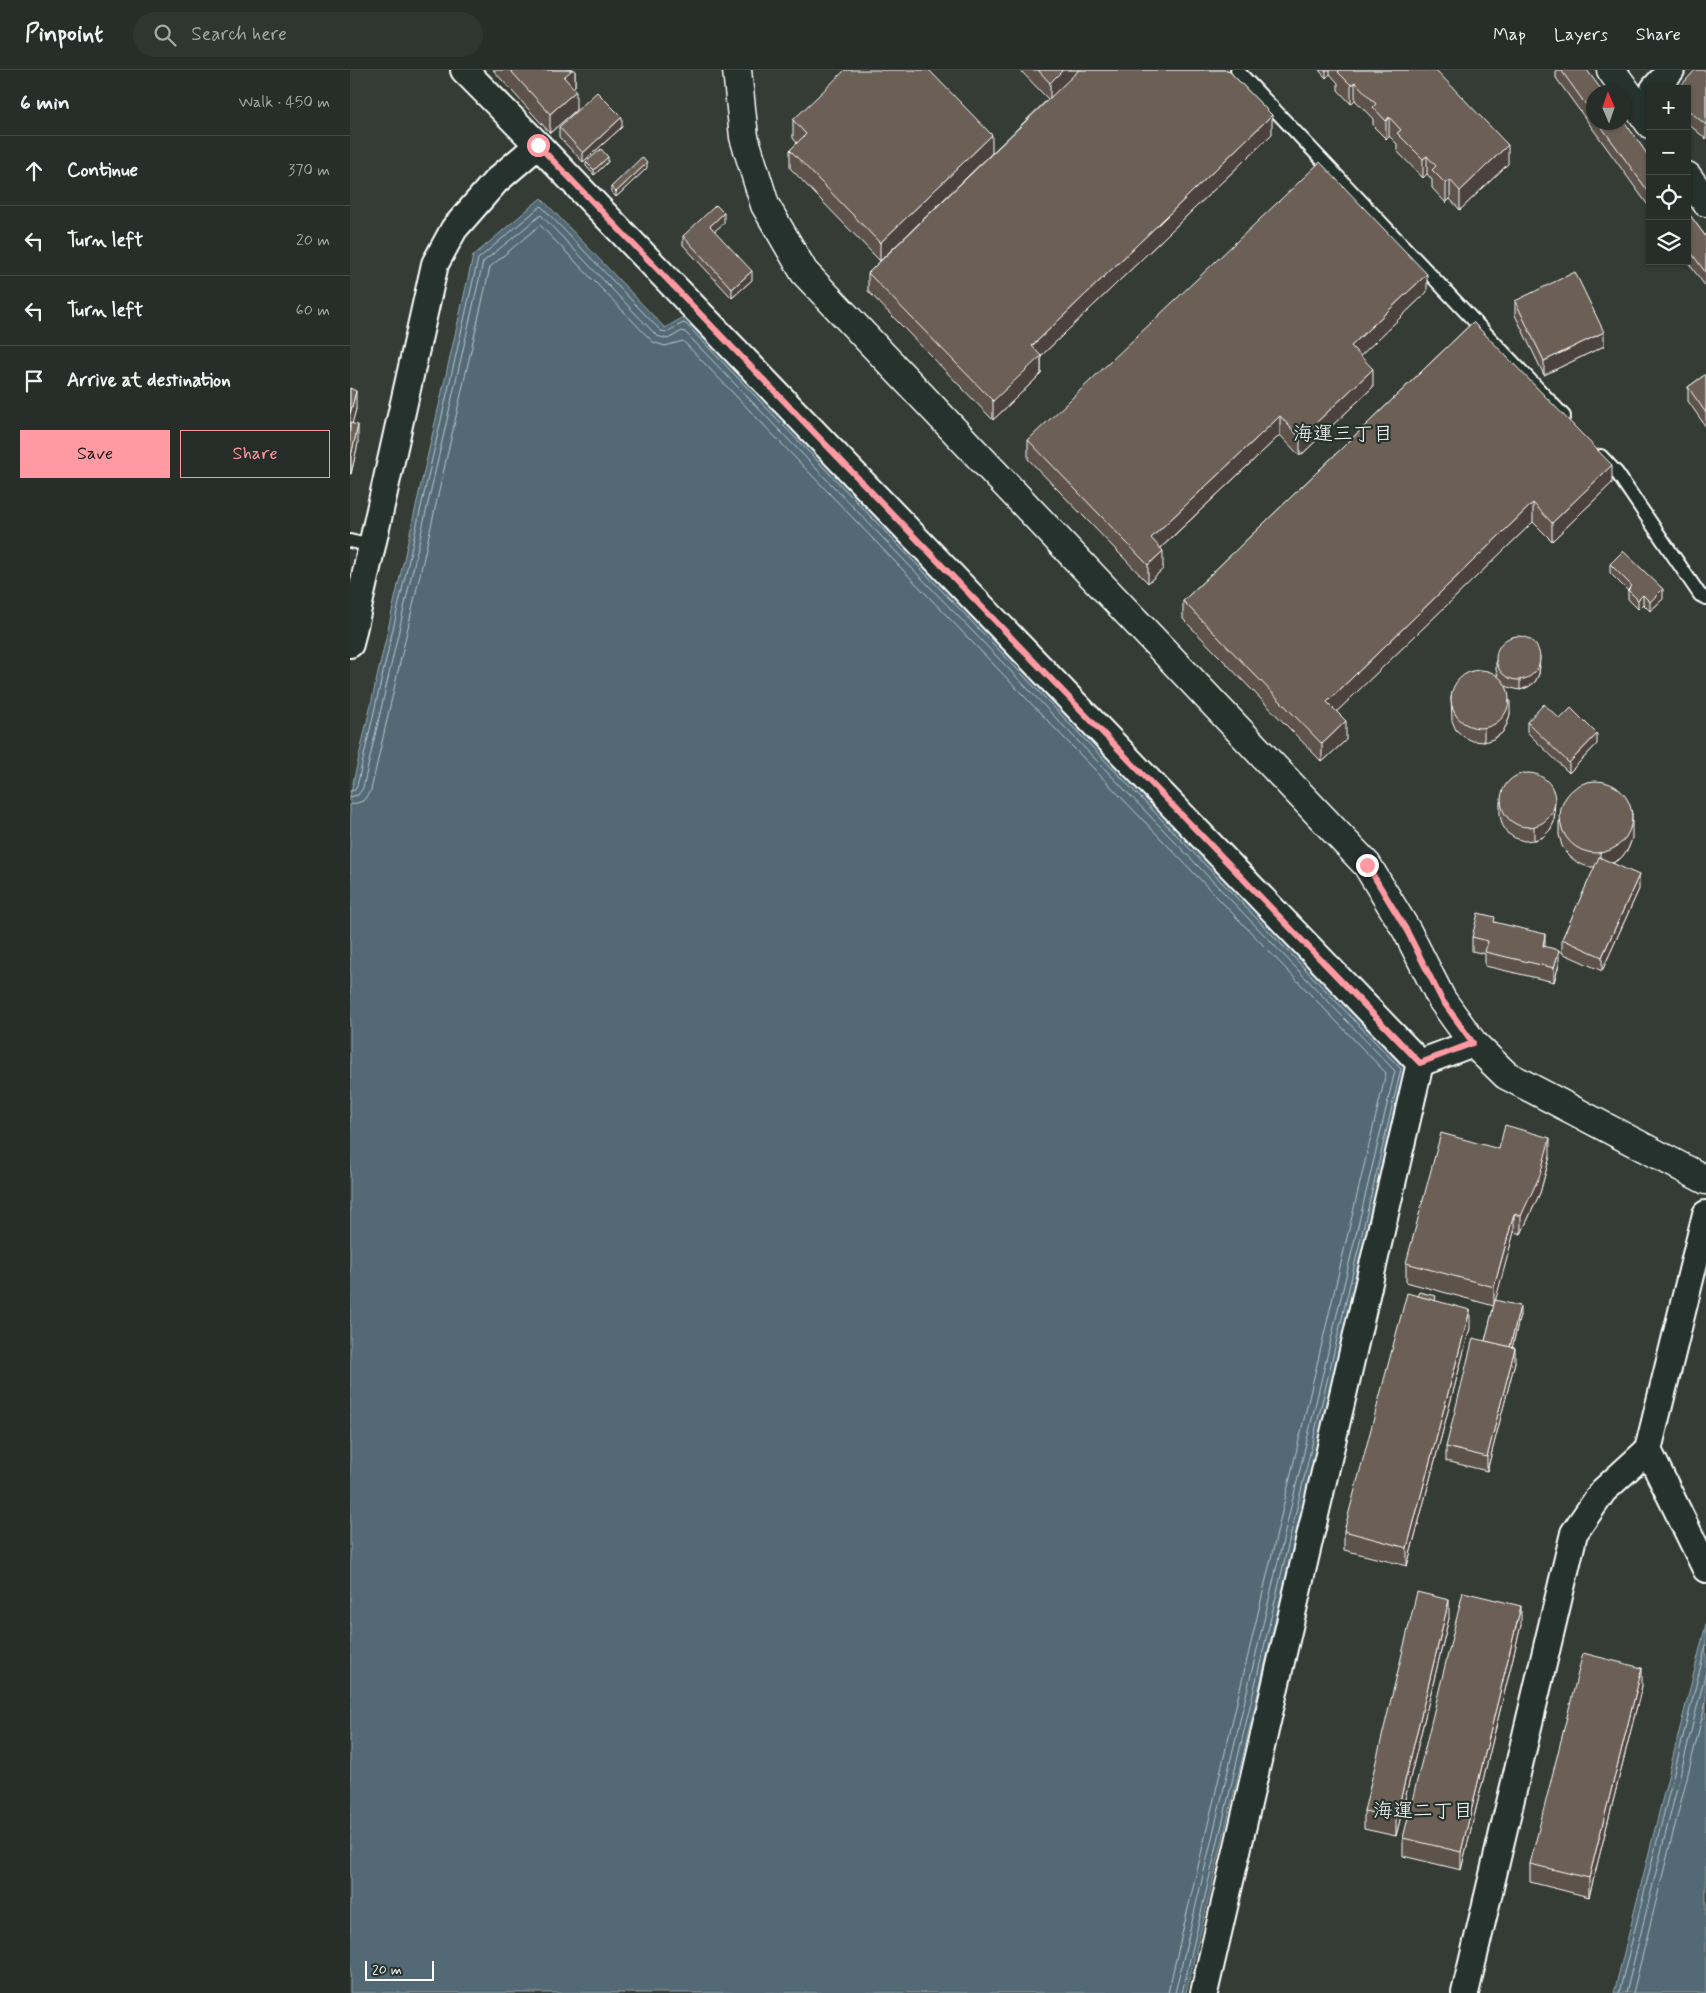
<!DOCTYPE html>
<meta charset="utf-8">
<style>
body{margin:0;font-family:Mynerve,"Klee One",sans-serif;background:#2f3530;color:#f1f3f6}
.controls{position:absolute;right:15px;top:15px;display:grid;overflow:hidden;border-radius:0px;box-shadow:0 1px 4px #0004}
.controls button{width:45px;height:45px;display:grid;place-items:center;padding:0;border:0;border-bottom:1px solid #434945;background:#272d28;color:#f1f3f6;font:25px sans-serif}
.compass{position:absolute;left:1236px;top:15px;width:45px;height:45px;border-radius:50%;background:#272d28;box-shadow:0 1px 4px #0004;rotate:358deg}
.scale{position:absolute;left:15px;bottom:12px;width:69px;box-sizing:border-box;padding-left:5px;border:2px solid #fff;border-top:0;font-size:14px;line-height:18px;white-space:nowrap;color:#fff;-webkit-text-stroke:4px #26332d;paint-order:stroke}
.stop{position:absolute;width:15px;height:15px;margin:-11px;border:4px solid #ff9aa2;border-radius:50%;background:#fff}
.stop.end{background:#ff9aa2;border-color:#fff;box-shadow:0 1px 5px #0008}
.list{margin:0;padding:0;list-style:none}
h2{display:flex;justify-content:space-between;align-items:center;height:65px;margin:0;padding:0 20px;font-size:21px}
h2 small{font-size:16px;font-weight:400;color:#a4a8a8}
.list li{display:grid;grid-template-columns:32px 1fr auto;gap:15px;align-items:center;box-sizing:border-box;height:70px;padding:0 20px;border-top:1px solid #434945}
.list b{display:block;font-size:19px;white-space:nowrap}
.list em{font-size:16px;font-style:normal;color:#a4a8a8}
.actions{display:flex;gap:10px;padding:15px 20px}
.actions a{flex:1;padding:11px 0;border:1px solid #ff9aa2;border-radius:0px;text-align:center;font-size:18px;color:#ff9aa2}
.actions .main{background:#ff9aa2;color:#111}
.icon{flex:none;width:28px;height:28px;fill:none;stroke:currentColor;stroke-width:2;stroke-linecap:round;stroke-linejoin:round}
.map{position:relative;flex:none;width:1356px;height:1923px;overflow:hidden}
header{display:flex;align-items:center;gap:30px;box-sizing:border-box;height:70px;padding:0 25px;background:#272d28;border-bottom:1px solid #434945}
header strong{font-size:24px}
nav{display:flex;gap:28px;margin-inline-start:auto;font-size:18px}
.search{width:350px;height:45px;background:#2f3530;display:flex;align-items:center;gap:12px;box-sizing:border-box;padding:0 18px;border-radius:28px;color:#a4a8a8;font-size:19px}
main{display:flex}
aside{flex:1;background:#272d28}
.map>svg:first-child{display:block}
</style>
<header>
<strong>Pinpoint</strong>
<div class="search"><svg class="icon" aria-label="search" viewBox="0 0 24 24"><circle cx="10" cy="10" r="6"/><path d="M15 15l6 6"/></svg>Search here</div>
<nav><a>Map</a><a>Layers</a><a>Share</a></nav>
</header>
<main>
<aside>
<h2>6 min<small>Walk · 450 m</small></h2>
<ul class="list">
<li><svg class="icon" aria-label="ahead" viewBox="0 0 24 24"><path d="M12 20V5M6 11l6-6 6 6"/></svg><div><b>Continue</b></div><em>370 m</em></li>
<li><svg class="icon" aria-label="left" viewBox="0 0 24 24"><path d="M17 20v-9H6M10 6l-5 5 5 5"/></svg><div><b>Turn left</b></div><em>20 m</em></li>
<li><svg class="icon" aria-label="left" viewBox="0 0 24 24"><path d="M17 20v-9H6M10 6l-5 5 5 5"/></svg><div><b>Turn left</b></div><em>60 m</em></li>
<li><svg class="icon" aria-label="arrive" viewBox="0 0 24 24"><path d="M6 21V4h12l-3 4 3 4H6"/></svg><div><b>Arrive at destination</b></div></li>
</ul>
<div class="actions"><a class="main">Save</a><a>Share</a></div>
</aside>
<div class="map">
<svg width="1356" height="1923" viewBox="0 0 1356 1923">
<rect width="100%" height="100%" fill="#343c35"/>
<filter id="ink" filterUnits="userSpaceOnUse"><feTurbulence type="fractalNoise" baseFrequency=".02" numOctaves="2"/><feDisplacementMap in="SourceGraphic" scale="10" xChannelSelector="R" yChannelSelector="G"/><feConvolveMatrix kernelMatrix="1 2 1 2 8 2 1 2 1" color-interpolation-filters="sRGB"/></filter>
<g filter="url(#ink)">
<!-- water -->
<g fill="#526b76" stroke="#97a6ad">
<path d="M191,128L315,258L335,246L1058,998L836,1923H0V726L123,186Z"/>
<path d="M1356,1554V1923H1264Z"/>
</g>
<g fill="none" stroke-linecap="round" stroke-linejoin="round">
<!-- shore -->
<g stroke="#bac4c8" stroke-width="1">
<path d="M0,721L5,720L7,716L128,189L191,136L311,261L317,262L333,253L336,254L1051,999L832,1923"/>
<path d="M0,727L8,725L13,718L133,192L191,145L307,266L318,269L332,261L335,262L1045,1001L825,1923"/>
<path d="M0,735L13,731L21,720L140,197L190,155L303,272L315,276L333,271L1036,1003L818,1923"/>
<path d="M1269,1923L1356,1575"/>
<path d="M1276,1923L1356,1601"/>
<path d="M1283,1923L1356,1632"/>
</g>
<!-- service casing -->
<g stroke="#fff" stroke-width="16">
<g id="service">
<path d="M887,0L1214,346"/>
<path d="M1251,386L1267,403L1350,525L1356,528"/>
<path d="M0,471L22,476"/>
</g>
</g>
<!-- minor casing -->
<g stroke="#fff" stroke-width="30">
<g id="minor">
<path d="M1304,19L1321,0"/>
<path d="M188,75L1070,993L854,1923"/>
<path d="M0,574L85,194L104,159L146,111L188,75L114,0"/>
<path d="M1070,993L1123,973"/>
<path d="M1298,1380L1356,1499"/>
<path d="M1115,1923L1224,1463L1253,1421L1298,1380L1356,1144"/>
</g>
</g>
<!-- tertiary casing -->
<g stroke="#fff" stroke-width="31">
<g id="tertiary">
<path d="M387,0L394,67L415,135L454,202L1017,795L1057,861L1092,930L1123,973L1156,1005L1356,1110"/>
<path d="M1261,0L1300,54"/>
<path d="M1337,106L1356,132"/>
</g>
</g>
<!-- service -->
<use href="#service" stroke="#26332d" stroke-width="12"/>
<!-- minor -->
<use href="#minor" stroke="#26332d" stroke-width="26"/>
<!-- tertiary -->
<use href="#tertiary" stroke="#26332d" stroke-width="28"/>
</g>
<!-- wall -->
<g fill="#5d534b" stroke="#fff">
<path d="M143,0H225V16L223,17L226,40L200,63Z"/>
<path d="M670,0H878L922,64L691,286V304L643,350L518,221V203L698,29Z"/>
<path d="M969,0H1086L1158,94L1110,140L1100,129L1096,133L1082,118V110L1077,104L1073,108L1047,81V74L1039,66L1036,69L1023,56V49L1005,30L1001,34L988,20V13L980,4L976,8Z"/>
<path d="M1206,0H1237L1244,22V52H1274L1300,88V138L1206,8Z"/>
<path d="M1356,0V69L1337,53V19Z"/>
<path d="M443,50L642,83L530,191L440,98V80L447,73L443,68Z"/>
<path d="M209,57H272L233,92L209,67Z"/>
<path d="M236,92H258L244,105L236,96Z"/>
<path d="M297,98L266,127L261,122V117Z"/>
<path d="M1337,141L1356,167V217L1337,191Z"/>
<path d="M374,153L364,161L402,210L382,228L333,175V166Z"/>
<path d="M1077,222L1010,286L1023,317L950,386L930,365L811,478L813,499L798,513L678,389V370Z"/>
<path d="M1165,231L1254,276L1194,305L1165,245Z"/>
<path d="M1123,252L1262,413L1202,471L1183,452L986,642L996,670L972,692L833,549V531Z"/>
<path d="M1356,304V357L1338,331V317Z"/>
<path d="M0,318L6,339L2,353L8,373L1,404H0Z"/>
<path d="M1260,494L1313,529L1300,541L1293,534L1288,539L1278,529V521L1260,503Z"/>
<path d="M1146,590L1190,596L1189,604L1185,612L1178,617L1170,620L1161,618L1156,616L1160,644L1157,654L1152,663L1143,669L1134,672L1123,671L1114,667L1106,660L1102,651L1101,627L1148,605L1146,600Z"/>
<path d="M1210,649L1247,674L1219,703L1177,662V652Z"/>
<path d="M1150,731L1205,742L1204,752L1200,760L1193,767L1184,770L1174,771L1165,768L1157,763L1152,754L1150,745Z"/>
<path d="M1209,751L1282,769L1278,779L1271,788L1263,793L1289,819L1252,901L1212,883V869L1245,797H1238L1228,793L1219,786L1212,776L1209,765Z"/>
<path d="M1145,852L1209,894L1204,912L1135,896V884L1122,881V867Z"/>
<path d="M1149,1079L1200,1086L1190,1123L1171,1164L1164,1162L1145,1230L1170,1245L1162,1278L1165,1292L1137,1401L1096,1391V1377L1135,1271L1144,1236L1056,1212V1193Z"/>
<path d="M1086,1231L1120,1258L1057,1496L994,1480V1461Z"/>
<path d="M1099,1548L1046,1766L1014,1759V1741Z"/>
<path d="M1171,1555L1111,1800L1053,1786V1768Z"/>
<path d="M1292,1616L1239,1827L1180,1812V1794Z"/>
</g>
<!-- shaded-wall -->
<g fill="#4c433d" stroke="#fff">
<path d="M216,0H225V16L214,26V7Z"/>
<path d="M713,0H732L700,31V13Z"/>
<path d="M976,0H980V4L976,8Z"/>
<path d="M1005,12V30L1001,34V15Z"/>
<path d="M226,21V40L200,63V44Z"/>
<path d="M922,45V64L691,286V304L643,350V331L682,276Z"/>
<path d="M272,47V57L233,92V83Z"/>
<path d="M1039,47V66L1036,69V51Z"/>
<path d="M642,65V83L530,191V173Z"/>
<path d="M1158,75V94L1110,140V121Z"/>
<path d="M1077,86V104L1073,108V89Z"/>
<path d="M258,87V92L244,105V100Z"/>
<path d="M297,93V98L266,127V122Z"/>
<path d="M1100,110V129L1096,133V114Z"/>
<path d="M374,143V153L360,165V156Z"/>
<path d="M402,201V210L382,228V219Z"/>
<path d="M1077,204V222L1001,295V276Z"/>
<path d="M1254,262V276L1194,305V291Z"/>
<path d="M1023,299V317L950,386V368Z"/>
<path d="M6,321V339L0,362V344Z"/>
<path d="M930,346V365L801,487V468Z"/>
<path d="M8,355V373L1,404V386Z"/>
<path d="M1262,395V413L1202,471V453Z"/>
<path d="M1183,433V452L977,651V632Z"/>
<path d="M813,481V499L798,513V495Z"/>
<path d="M1313,519V529L1300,541V532Z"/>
<path d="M1293,525V534L1288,539V530Z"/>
<path d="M1190,586L1189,604L1185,612L1178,617L1170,620V610Z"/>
<path d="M1160,630V644L1157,654L1152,663L1143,669L1134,672V658Z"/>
<path d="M996,651V670L972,692V674Z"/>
<path d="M1247,664V674L1219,703V693Z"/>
<path d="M1205,728L1204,752L1200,760L1193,767L1184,770V756Z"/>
<path d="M1282,743V769L1278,779L1271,788L1261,794L1250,797V783Z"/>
<path d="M1289,805V819L1252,901V887Z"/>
<path d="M1195,864V878L1193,876Z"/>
<path d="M1209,880V894L1204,912V898Z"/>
<path d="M1200,1068V1086L1190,1123L1171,1164V1146Z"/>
<path d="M1164,1144V1162L1144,1236V1217Z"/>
<path d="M1170,1236V1245L1160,1287V1277Z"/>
<path d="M1120,1240V1258L1057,1496V1478Z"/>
<path d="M1165,1278V1292L1137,1401V1387Z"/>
<path d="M1099,1530V1548L1046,1766V1748Z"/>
<path d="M1171,1536V1555L1111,1800V1782Z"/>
<path d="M1292,1598V1616L1239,1827V1808Z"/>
</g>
<!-- building -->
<g fill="#6c6057" stroke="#fff">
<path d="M160,0H222L214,7L226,21L200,44Z"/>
<path d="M495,0H579L642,65L530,173L440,80L456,64L443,50Z"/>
<path d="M688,0H713L700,13Z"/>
<path d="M729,0H878L922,45L682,276L691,286L643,331L518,203Z"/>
<path d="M990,0H1086L1158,75L1110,121L1100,110L1096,114L1082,100L1086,96L1077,86L1073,89L1047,63L1051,60L1039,47L1036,51L1023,37L1026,34L1005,12L1001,15L988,2Z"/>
<path d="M1211,0H1237L1253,22H1244V46Z"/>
<path d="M1345,0H1356V55L1337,39V19H1328Z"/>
<path d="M247,22L272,47L233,83L209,57Z"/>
<path d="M1274,51L1300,88V124L1248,52H1274Z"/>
<path d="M251,79L258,87L244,100L236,92Z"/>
<path d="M292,87L297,93L266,122L261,117Z"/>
<path d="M970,92L1077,204L1001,276L1023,299L950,368L930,346L801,468L813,481L798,495L678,370Z"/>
<path d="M366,135L374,143L360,156L402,201L382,219L333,166Z"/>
<path d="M1337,141L1356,167V203L1337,177Z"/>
<path d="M1225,202L1254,262L1194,291L1165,231Z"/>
<path d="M1123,252L1262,395L1202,453L1183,433L977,632L996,651L972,674L833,531Z"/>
<path d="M1356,304V343L1338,317Z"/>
<path d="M0,318L6,321L0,344Z"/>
<path d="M0,353L8,355L1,386H0Z"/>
<path d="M1273,481L1313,519L1300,532L1293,525L1288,530L1278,520L1282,516L1260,494Z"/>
<circle cx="1168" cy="588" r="22"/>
<circle cx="1130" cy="629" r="29"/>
<path d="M1194,634L1210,649L1221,638L1247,664L1219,693L1177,652Z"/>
<circle cx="1178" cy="730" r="27"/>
<circle cx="1246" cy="747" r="36"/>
<path d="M1249,787L1289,805L1252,887L1212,869Z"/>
<path d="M1128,843L1145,847L1144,852L1195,864L1193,876L1209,880L1204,898L1135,882L1138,871L1122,867Z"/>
<path d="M1155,1055L1200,1068L1190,1105L1171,1146L1164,1144L1144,1217L1056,1193L1091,1063L1149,1079Z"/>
<path d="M1069,1222L1086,1226L1085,1231L1067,1226Z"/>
<path d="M1057,1223L1120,1240L1057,1478L994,1461Z"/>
<path d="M1145,1230L1170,1236L1160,1277L1135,1271Z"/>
<path d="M1123,1268L1165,1278L1137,1387L1096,1377Z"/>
<path d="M1067,1522L1099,1530L1046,1748L1014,1741Z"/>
<path d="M1113,1522L1171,1536L1111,1782L1053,1768Z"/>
<path d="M1233,1583L1292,1598L1239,1808L1180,1794Z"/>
</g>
</g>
<g fill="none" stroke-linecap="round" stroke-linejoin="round" filter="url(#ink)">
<!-- route -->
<path stroke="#ff9aa2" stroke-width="6" d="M188,75L1070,993L1123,973L1092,930L1057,861L1017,795"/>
</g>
<g text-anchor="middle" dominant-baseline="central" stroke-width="4.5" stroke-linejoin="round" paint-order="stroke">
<!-- neighbourhood labels -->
<g font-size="20" fill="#fff" stroke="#26332d">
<text x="993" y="364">海運三丁目</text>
<text x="1073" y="1741">海運二丁目</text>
</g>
</g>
</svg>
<div class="controls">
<button>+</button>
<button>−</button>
<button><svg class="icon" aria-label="locate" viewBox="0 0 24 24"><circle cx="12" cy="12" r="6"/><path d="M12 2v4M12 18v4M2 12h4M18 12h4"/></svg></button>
<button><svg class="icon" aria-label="layers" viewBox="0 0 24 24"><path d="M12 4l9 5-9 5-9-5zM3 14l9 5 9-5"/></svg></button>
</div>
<svg class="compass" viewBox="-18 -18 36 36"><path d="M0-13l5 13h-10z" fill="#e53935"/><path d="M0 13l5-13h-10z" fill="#a4a8a8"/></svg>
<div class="scale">20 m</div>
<div class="stop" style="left:188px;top:75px"></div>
<div class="stop end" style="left:1017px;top:795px"></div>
</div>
</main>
